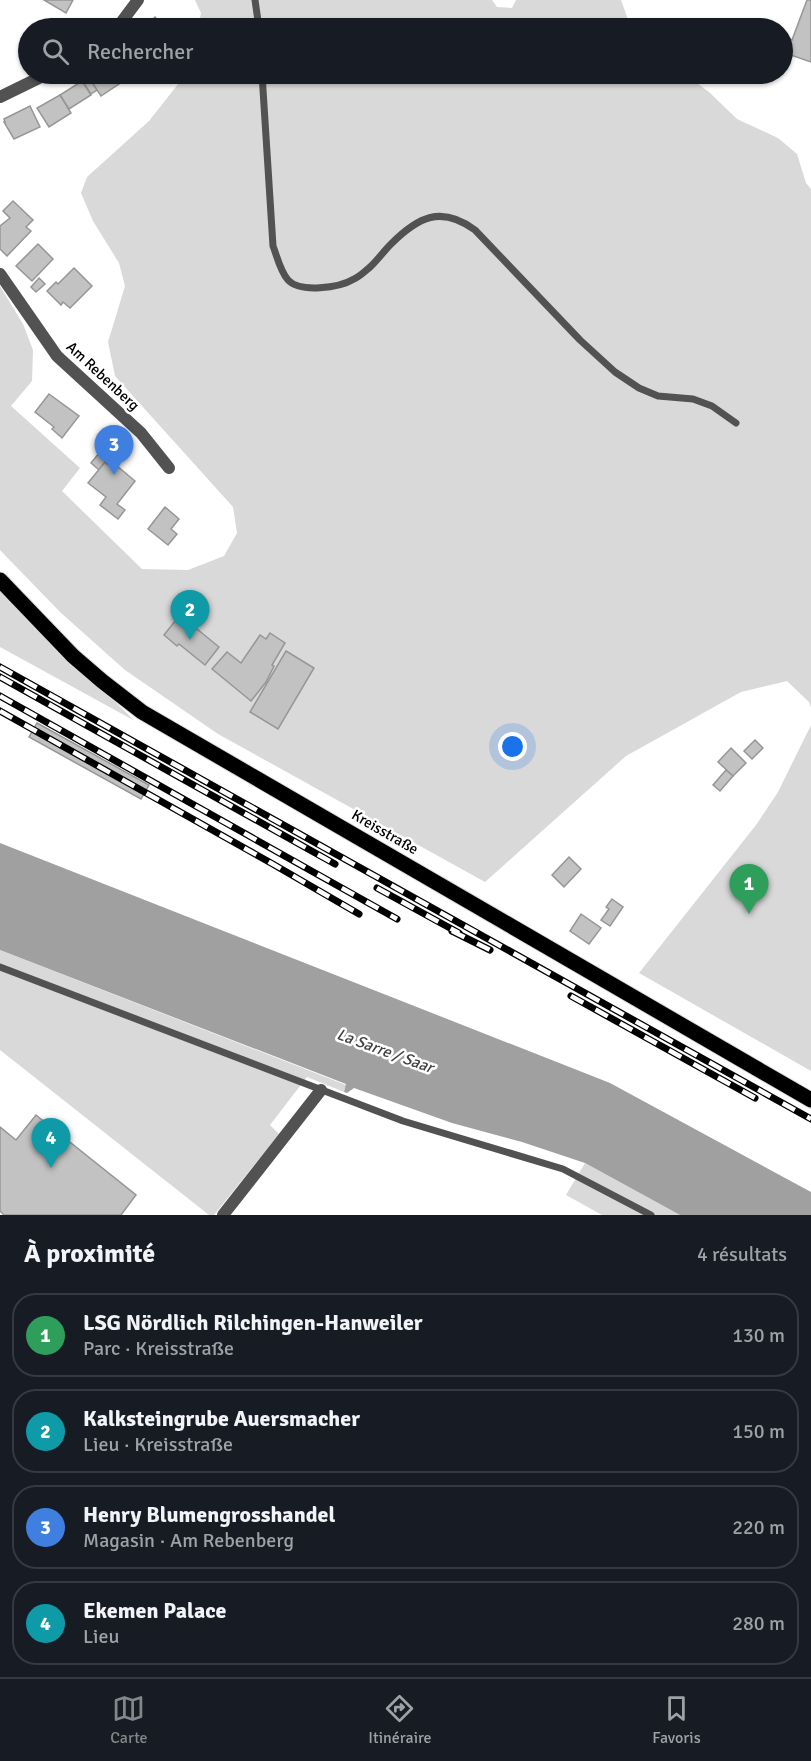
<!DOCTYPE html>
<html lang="fr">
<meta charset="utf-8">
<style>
body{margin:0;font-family:Signika,sans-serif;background:#20242c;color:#f1f3f6}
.you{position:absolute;left:513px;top:747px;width:21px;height:21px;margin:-15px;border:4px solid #fff;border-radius:50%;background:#1a73e8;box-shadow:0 0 0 9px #1a73e833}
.badge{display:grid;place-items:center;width:39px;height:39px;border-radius:50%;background:#858687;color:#fff;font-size:20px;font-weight:700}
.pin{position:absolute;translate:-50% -50px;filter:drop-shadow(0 2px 3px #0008)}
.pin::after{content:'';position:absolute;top:32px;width:21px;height:18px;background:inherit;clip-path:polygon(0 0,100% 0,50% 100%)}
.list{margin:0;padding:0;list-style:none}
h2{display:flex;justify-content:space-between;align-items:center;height:78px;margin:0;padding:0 24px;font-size:26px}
h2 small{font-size:20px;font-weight:400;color:#9ea1a6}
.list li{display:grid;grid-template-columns:39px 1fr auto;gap:18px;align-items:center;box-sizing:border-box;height:84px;margin:0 12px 12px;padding:0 12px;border:2px solid #363941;border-radius:24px}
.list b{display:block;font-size:22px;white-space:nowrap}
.list p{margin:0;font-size:20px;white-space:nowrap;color:#9ea1a6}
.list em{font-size:20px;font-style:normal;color:#9ea1a6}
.icon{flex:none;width:33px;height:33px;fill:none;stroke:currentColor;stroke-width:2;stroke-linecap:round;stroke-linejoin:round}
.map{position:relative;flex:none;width:811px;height:1215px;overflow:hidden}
.search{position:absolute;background:#171b24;box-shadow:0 2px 4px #0004;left:18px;right:18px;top:18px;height:66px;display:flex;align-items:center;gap:15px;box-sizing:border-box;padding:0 21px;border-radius:33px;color:#9ea1a6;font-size:22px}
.sheet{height:462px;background:#171b24}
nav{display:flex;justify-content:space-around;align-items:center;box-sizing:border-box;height:84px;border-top:2px solid #363941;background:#171b24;font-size:16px;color:#9ea1a6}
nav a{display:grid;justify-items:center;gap:3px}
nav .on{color:#858687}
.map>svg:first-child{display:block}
</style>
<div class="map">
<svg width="811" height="1215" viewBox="0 0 811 1215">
<rect width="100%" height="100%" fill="#fff"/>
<!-- green -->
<g fill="#d9d9d9">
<path d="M195,0H492L497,7L512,8L516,0H621L631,28H198L201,13Z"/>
<path d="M186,74H685L709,92L737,119L778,138L797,154L806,183L811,189V708L809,702L787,681L741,692L626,756L485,882L218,734L125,670L60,612L0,550V286L23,324L33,350L32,381L11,406L80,468L62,491L142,569L188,570L224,556L237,533L233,507L115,376L108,342L125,286L119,263L93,221L81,193L87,177L149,121Z"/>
<path d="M0,592L135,721L0,647Z"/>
<path d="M811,725V1071L639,973L756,825L778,792Z"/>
<path d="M0,950L346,1085L344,1092L307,1077L270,1125L279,1134L214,1215H209L0,1050Z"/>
<path d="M585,1163L680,1215H602L566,1195Z"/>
</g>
<!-- water -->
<path fill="#a0a0a0" d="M0,843L610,1083L811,1192V1215H680L585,1163L522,1142L452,1123L354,1088L347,1093L344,1092L346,1084L0,950Z"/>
<!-- building -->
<g fill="#c2c2c2" stroke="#969696" stroke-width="1.5">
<path d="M44,0H73L66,13Z"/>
<path d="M807,0H811V62L782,52V36L792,40Z"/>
<path d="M155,17L165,28H143Z"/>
<path d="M96,74H121L125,80L101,96L89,78Z"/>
<path d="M89,78L97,90L91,94L83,82Z"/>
<path d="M82,81L91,95L69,109L60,95Z"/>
<path d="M60,95L71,113L49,127L37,108Z"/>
<path d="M30,106L40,127L14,139L4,122H5L4,119Z"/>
<path d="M13,201L33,220L26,227L31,231L7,256L0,249V226L10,218L3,211Z"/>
<path d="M38,244L53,259L32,281L16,266Z"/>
<path d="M74,268L92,286L70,308L63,302L61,305L47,291L56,282L58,284Z"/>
<path d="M39,278L45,284L36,292L31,287Z"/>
<path d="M49,394L79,416L62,438L52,429L54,427L35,412Z"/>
<path d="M116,432L126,441L107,464L105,462L99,470L91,463Z"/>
<path d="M110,460L135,481L117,504L125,510L118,519L100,505L106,497L88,483L105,462L107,464Z"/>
<path d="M165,507L179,519L171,529L177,534L168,545L148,529Z"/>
<path d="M180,615L219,647L205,665L179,644L177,646L164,635Z"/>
<path d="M270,633L285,643L272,665L274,666L266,682L251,701L212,669L227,652L241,663L260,635L266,639Z"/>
<path d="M286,651L314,668L278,729L250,712Z"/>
<path d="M37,723L149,785L141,799L29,737Z"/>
<path d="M755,740L763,748L752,759L744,751Z"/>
<path d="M731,748L746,763L733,776L718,762Z"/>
<path d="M726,770L733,776L720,791L713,785Z"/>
<path d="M569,857L581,869L564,887L552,875Z"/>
<path d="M612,899L623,907L610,926L601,920L609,909L606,907Z"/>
<path d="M581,914L601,928L589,944L570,931Z"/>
<path d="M36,1115L136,1195L121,1215H4L0,1211V1127L16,1140Z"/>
</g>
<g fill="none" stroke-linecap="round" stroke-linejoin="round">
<!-- primary casing -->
<g stroke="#dbdbdb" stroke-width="17">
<path id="primary" d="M0,580L73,656L102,681L142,712L811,1100"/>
</g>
<!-- lane -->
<g stroke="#525252" stroke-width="7">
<path d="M255,0L259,28"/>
<path d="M262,74L273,246C277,256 280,271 288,280C300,293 339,288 354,279C359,277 364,272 369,268C377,261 383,252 391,244C418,217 441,205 475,230L580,340L615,372L639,388L658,396L693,399L712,406L736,423"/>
<path d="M0,967L403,1121L563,1169L651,1215"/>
</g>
<!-- street -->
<g stroke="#525252" stroke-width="12">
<path d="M117,28L138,0"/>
<path d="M0,97L47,74"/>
<path d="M0,274L57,356L141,433L169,468"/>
<path d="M223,1215L321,1090"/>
</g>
<!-- primary -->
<use href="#primary" stroke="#000" stroke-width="15"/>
<!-- rail casing -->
<g stroke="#000" stroke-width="7">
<g id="rail">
<path d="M0,667L811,1119"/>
<path d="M0,677L335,864"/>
<path d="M0,696L397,919"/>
<path d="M0,711L271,863L359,914"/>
<path d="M377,888L459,933"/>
<path d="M452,931L490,950"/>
<path d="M571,996L755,1098"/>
</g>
</g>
<!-- rail -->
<use href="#rail" stroke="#fff" stroke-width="4.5" stroke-dasharray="14" stroke-linecap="butt"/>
</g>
<g text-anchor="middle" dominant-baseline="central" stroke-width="5" stroke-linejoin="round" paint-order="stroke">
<!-- street labels -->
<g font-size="15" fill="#000" stroke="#fff">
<text transform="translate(103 376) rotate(43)">Am Rebenberg</text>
<text transform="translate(385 832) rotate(30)">Kreisstraße</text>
</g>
<!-- water labels -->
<g font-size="16" font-style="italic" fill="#414141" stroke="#fff">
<text transform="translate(385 1051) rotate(20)">La Sarre / Saar</text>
</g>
</g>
</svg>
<div class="you"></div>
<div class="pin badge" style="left:749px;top:914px;background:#2e9e5b">1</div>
<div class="pin badge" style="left:190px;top:640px;background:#0f9aa8">2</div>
<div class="pin badge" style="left:114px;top:475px;background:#3f7fe0">3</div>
<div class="pin badge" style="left:51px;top:1168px;background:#0f9aa8">4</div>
<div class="search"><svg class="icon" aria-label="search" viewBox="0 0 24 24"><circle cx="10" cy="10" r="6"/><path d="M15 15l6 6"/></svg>Rechercher</div>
</div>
<section class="sheet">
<h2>À proximité<small>4 résultats</small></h2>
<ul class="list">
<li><span class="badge" style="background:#2e9e5b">1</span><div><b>LSG Nördlich Rilchingen-Hanweiler</b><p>Parc · Kreisstraße</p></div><em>130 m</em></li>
<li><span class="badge" style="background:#0f9aa8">2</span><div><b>Kalksteingrube Auersmacher</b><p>Lieu · Kreisstraße</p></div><em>150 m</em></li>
<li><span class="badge" style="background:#3f7fe0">3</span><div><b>Henry Blumengrosshandel</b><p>Magasin · Am Rebenberg</p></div><em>220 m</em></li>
<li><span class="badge" style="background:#0f9aa8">4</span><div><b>Ekemen Palace</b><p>Lieu</p></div><em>280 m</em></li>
</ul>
</section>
<nav>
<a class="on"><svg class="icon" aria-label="map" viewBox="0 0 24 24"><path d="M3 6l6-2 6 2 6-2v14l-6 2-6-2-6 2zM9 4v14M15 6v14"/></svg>Carte</a>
<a><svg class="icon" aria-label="directions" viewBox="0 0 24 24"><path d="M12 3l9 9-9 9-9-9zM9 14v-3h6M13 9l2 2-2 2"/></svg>Itinéraire</a>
<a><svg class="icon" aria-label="saved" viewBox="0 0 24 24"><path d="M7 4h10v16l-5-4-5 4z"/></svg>Favoris</a>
</nav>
